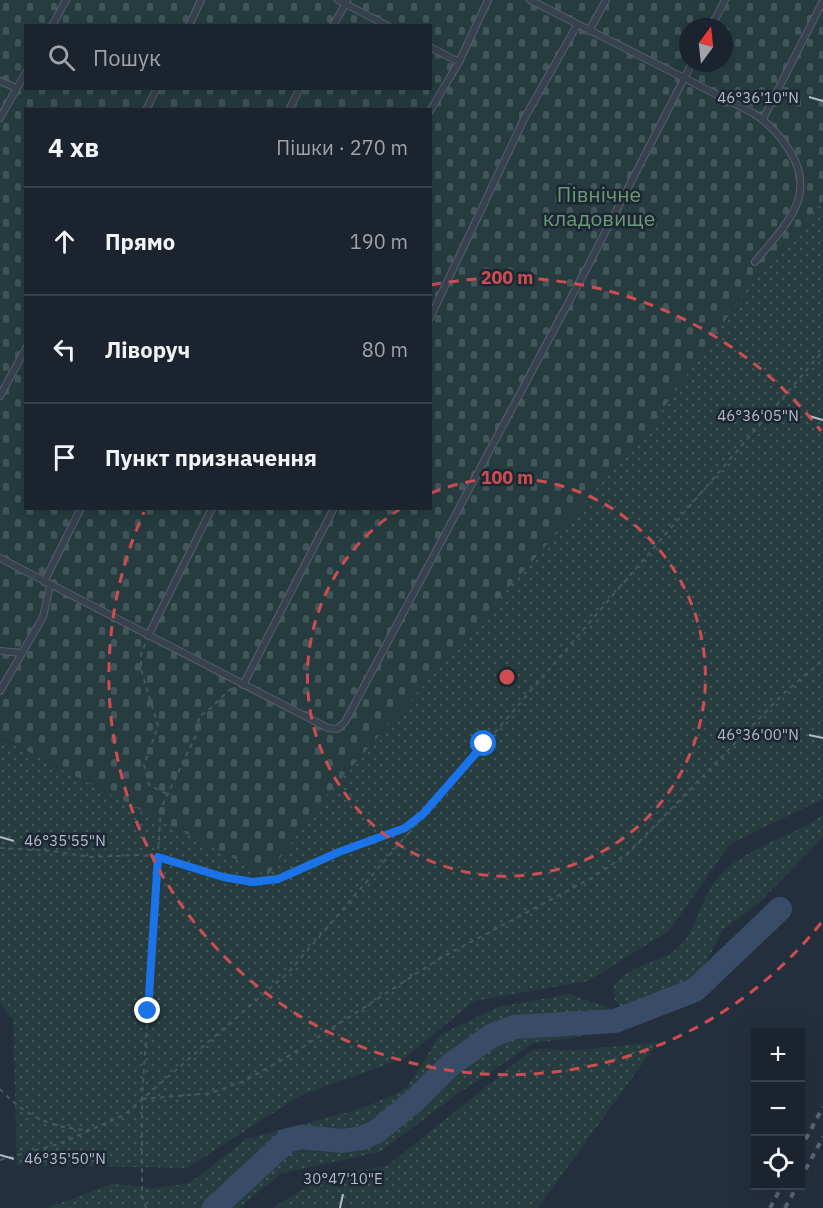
<!DOCTYPE html>
<html lang="uk">
<meta charset="utf-8">
<style>
body{margin:0;font-family:"IBM Plex Sans",sans-serif;background:#282f3a;color:#f1f3f6}
.controls{position:absolute;right:18px;bottom:18px;display:grid;overflow:hidden;border-radius:0px;box-shadow:0 6px 24px #0002}
.controls button{width:54px;height:54px;display:grid;place-items:center;padding:0;border:0;border-bottom:2px solid #39404a;background:#1b232e;color:#f1f3f6;font:30px sans-serif}
.compass{position:absolute;left:679px;top:18px;width:54px;height:54px;border-radius:50%;background:#1b232e;box-shadow:0 6px 24px #0002;rotate:15deg}
.stop{position:absolute;width:18px;height:18px;margin:-14px;border:4px solid #1a73e8;border-radius:50%;background:#fff}
.stop.end{background:#1a73e8;border-color:#fff;box-shadow:0 2px 6px #0008}
.list{margin:0;padding:0;list-style:none}
h2{display:flex;justify-content:space-between;align-items:center;height:78px;margin:0;padding:0 24px;font-size:26px}
h2 small{font-size:20px;font-weight:400;color:#a0a4aa}
.list li{display:grid;grid-template-columns:39px 1fr auto;gap:18px;align-items:center;box-sizing:border-box;height:108px;padding:0 24px;border-top:2px solid #39404a}
.list b{display:block;font-size:22px;white-space:nowrap}
.list em{font-size:20px;font-style:normal;color:#a0a4aa}
.icon{flex:none;width:33px;height:33px;fill:none;stroke:currentColor;stroke-width:2;stroke-linecap:round;stroke-linejoin:round}
.map{position:relative;flex:none;width:823px;height:1208px;overflow:hidden}
.search{position:absolute;background:#1b232e;box-shadow:0 6px 24px #0002;left:24px;top:24px;width:408px;height:66px;display:flex;align-items:center;gap:15px;box-sizing:border-box;padding:0 21px;border-radius:0px;color:#a0a4aa;font-size:22px}
.panel{position:absolute;background:#1b232e;box-shadow:0 6px 24px #0002;left:24px;top:108px;width:408px;height:402px;border-radius:0px}
.map>svg:first-child{display:block}
</style>
<div class="map">
<svg width="823" height="1208" viewBox="0 0 823 1208">
<defs>
<pattern id="grass-dots" width="8" height="8" patternUnits="userSpaceOnUse" patternTransform="scale(1.5)"><rect width="8" height="8" fill="#263c3f"/><path d="M2 2h.1M6 6h.1" fill="none" stroke="#435659" stroke-width="1.8" stroke-linecap="round"/></pattern>
<pattern id="cemetery-stones" width="16" height="16" patternUnits="userSpaceOnUse" patternTransform="scale(1.5)"><rect width="16" height="16" fill="#263c3f"/><path d="M2 7V4a2 2 0 0 1 4 0v3zM10 15v-3a2 2 0 0 1 4 0v3z" fill="#435659"/></pattern>
</defs>
<rect width="100%" height="100%" fill="#242f3e"/>
<!-- grass -->
<g fill="url(#grass-dots)">
<path d="M823,201V799L730,844L669,931L588,981L474,1001L405,1058L301,1095L187,1168L17,1165L13,1020L0,1004V738L269,875L311,813L651,426L747,289Z"/>
<path d="M823,815V837L761,901L723,930L700,974L642,1006L627,1011L615,1001L613,987C627,965 652,966 674,951C698,933 698,903 715,881C744,846 788,840 823,815Z"/>
<path d="M569,994L609,1008L611,1028L574,1038L534,1043L460,1092L380,1152L282,1173L239,1208H47L112,1184L153,1188L190,1183L246,1139L363,1108L406,1089L440,1035L498,1007Z"/>
<path d="M658,1042L538,1208H272L326,1175L387,1166L533,1049L579,1050Z"/>
</g>
<!-- cemetery -->
<path fill="url(#cemetery-stones)" fill-rule="evenodd" d="M0,0H823V201L747,289L651,426L311,813L268,876L0,737ZM26,26H430V88H26ZM688,27H724V63H688ZM26,110H430V508H26Z"/>
<g fill="none" stroke-linecap="round" stroke-linejoin="round">
<!-- river -->
<path stroke="#394c67" stroke-width="24" d="M214,1208L288,1140L302,1137L342,1141L362,1138L376,1132L415,1100L450,1065L491,1036L514,1027L615,1021L695,990L780,909"/>
<!-- service casing -->
<g stroke="#565f6c" stroke-width="8">
<g id="service">
<path d="M338,0L388,26"/>
<path d="M530,0L753,113C769,123 781,136 791,153C818,198 782,228 755,262"/>
<path d="M52,26L66,0"/>
<path d="M189,26L201,0"/>
<path d="M333,26L347,1"/>
<path d="M711,27L725,0"/>
<path d="M589,31L606,0"/>
<path d="M430,47L459,62"/>
<path d="M0,81L16,88"/>
<path d="M146,110L157,88"/>
<path d="M289,110L300,88"/>
<path d="M430,111L459,62L488,0"/>
<path d="M0,118L26,72"/>
<path d="M763,119L823,1"/>
<path d="M430,318L524,119L577,25"/>
<path d="M0,396L26,348"/>
<path d="M0,558L328,728L337,729L345,722L589,264L692,63"/>
<path d="M44,582L81,508"/>
<path d="M148,636L212,508"/>
<path d="M0,651L22,653"/>
<path d="M243,685L334,508"/>
<path d="M0,691L43,617L50,586"/>
</g>
</g>
<!-- path -->
<g stroke="#44595c" stroke-width="2" stroke-dasharray="4.5 4.5" stroke-linecap="butt">
<path d="M145,644L141,655V669L158,726L144,765L149,785L167,794"/>
<path d="M0,848L53,851L89,857L139,855L158,857L223,877L264,882L278,879L339,852L388,835L405,828L419,817"/>
<path d="M0,1089C25,1116 53,1129 90,1130"/>
<path d="M142,1099L211,1093L244,1081L284,1059L439,959L595,876L627,854L784,693L823,660"/>
<path d="M0,1160L59,1144L124,1115L288,973L823,351"/>
<path d="M146,1208L142,1196V1099L161,808L197,733L199,716C212,710 220,697 232,688"/>
</g>
<!-- service -->
<use href="#service" stroke="#38414e" stroke-width="6"/>
<!-- rail -->
<g stroke="#5a6575" stroke-width="4" stroke-dasharray="6 6" stroke-linecap="butt">
<path d="M800,1150L823,1107"/>
<path d="M800,1180L823,1137"/>
<path d="M770,1208L782,1186"/>
<path d="M785,1208L797,1186"/>
</g>
</g>
<g fill="none" stroke-linecap="round" stroke-linejoin="round">
<!-- route -->
<path stroke="#1a73e8" stroke-width="8" d="M148,1011L158,857L223,877L253,882L278,879L339,852L405,828L423,814L484,744"/>
</g>
<!-- ticks -->
<path fill="none" stroke="#b4bcc9" stroke-width="2" d="M809,97L823,101M809,416L823,420M809,735L823,738M0,837L14,841M0,1155L14,1159M340,1208L343,1194"/>
<!-- distance rings -->
<g fill="none" stroke="#ce4d50" stroke-width="3" stroke-dasharray="10 8">
<path d="M431 493A199 199 0 1 1 400 509"/>
<path d="M821 923A399 399 0 0 1 144 512M431 285A399 399 0 0 1 821 431"/>
</g>
<g text-anchor="middle" dominant-baseline="central" stroke-width="5" stroke-linejoin="round" paint-order="stroke">
<!-- park labels -->
<g font-size="21" fill="#6b9a76" stroke="#1d2633">
<text x="599" y="194">Північне<tspan x="599" dy="24">кладовище</tspan></text>
</g>
</g>
<g font-size="15" text-anchor="middle" fill="#b4bcc9" stroke="#1d2633" stroke-width="5" stroke-linejoin="round" paint-order="stroke">
<text x="758" y="103">46°36'10"N</text>
<text x="758" y="421">46°36'05"N</text>
<text x="758" y="740">46°36'00"N</text>
<text x="65" y="846">46°35'55"N</text>
<text x="65" y="1164">46°35'50"N</text>
<text x="343" y="1184">30°47'10"E</text>
</g>
<circle cx="507" cy="677" r="9" fill="#ce4d50" stroke="#1d2633" stroke-width="3"/>
<g font-size="18" text-anchor="middle" font-weight="bold" fill="#ce4d50" stroke="#1d2633" stroke-width="5" stroke-linejoin="round" paint-order="stroke">
<text x="507" y="284">200 m</text>
<text x="507" y="484">100 m</text>
</g>
</svg>
<div class="controls">
<button>+</button>
<button>−</button>
<button><svg class="icon" aria-label="locate" viewBox="0 0 24 24"><circle cx="12" cy="12" r="6"/><path d="M12 2v4M12 18v4M2 12h4M18 12h4"/></svg></button>
</div>
<svg class="compass" viewBox="-18 -18 36 36"><path d="M0-13l5 13h-10z" fill="#e53935"/><path d="M0 13l5-13h-10z" fill="#a0a4aa"/></svg>
<div class="stop" style="left:484px;top:744px"></div>
<div class="stop end" style="left:148px;top:1011px"></div>
<div class="search"><svg class="icon" aria-label="search" viewBox="0 0 24 24"><circle cx="10" cy="10" r="6"/><path d="M15 15l6 6"/></svg>Пошук</div>
<section class="panel">
<h2>4 хв<small>Пішки · 270 m</small></h2>
<ul class="list">
<li><svg class="icon" aria-label="ahead" viewBox="0 0 24 24"><path d="M12 20V5M6 11l6-6 6 6"/></svg><div><b>Прямо</b></div><em>190 m</em></li>
<li><svg class="icon" aria-label="left" viewBox="0 0 24 24"><path d="M17 20v-9H6M10 6l-5 5 5 5"/></svg><div><b>Ліворуч</b></div><em>80 m</em></li>
<li><svg class="icon" aria-label="arrive" viewBox="0 0 24 24"><path d="M6 21V4h12l-3 4 3 4H6"/></svg><div><b>Пункт призначення</b></div></li>
</ul>
</section>
</div>
